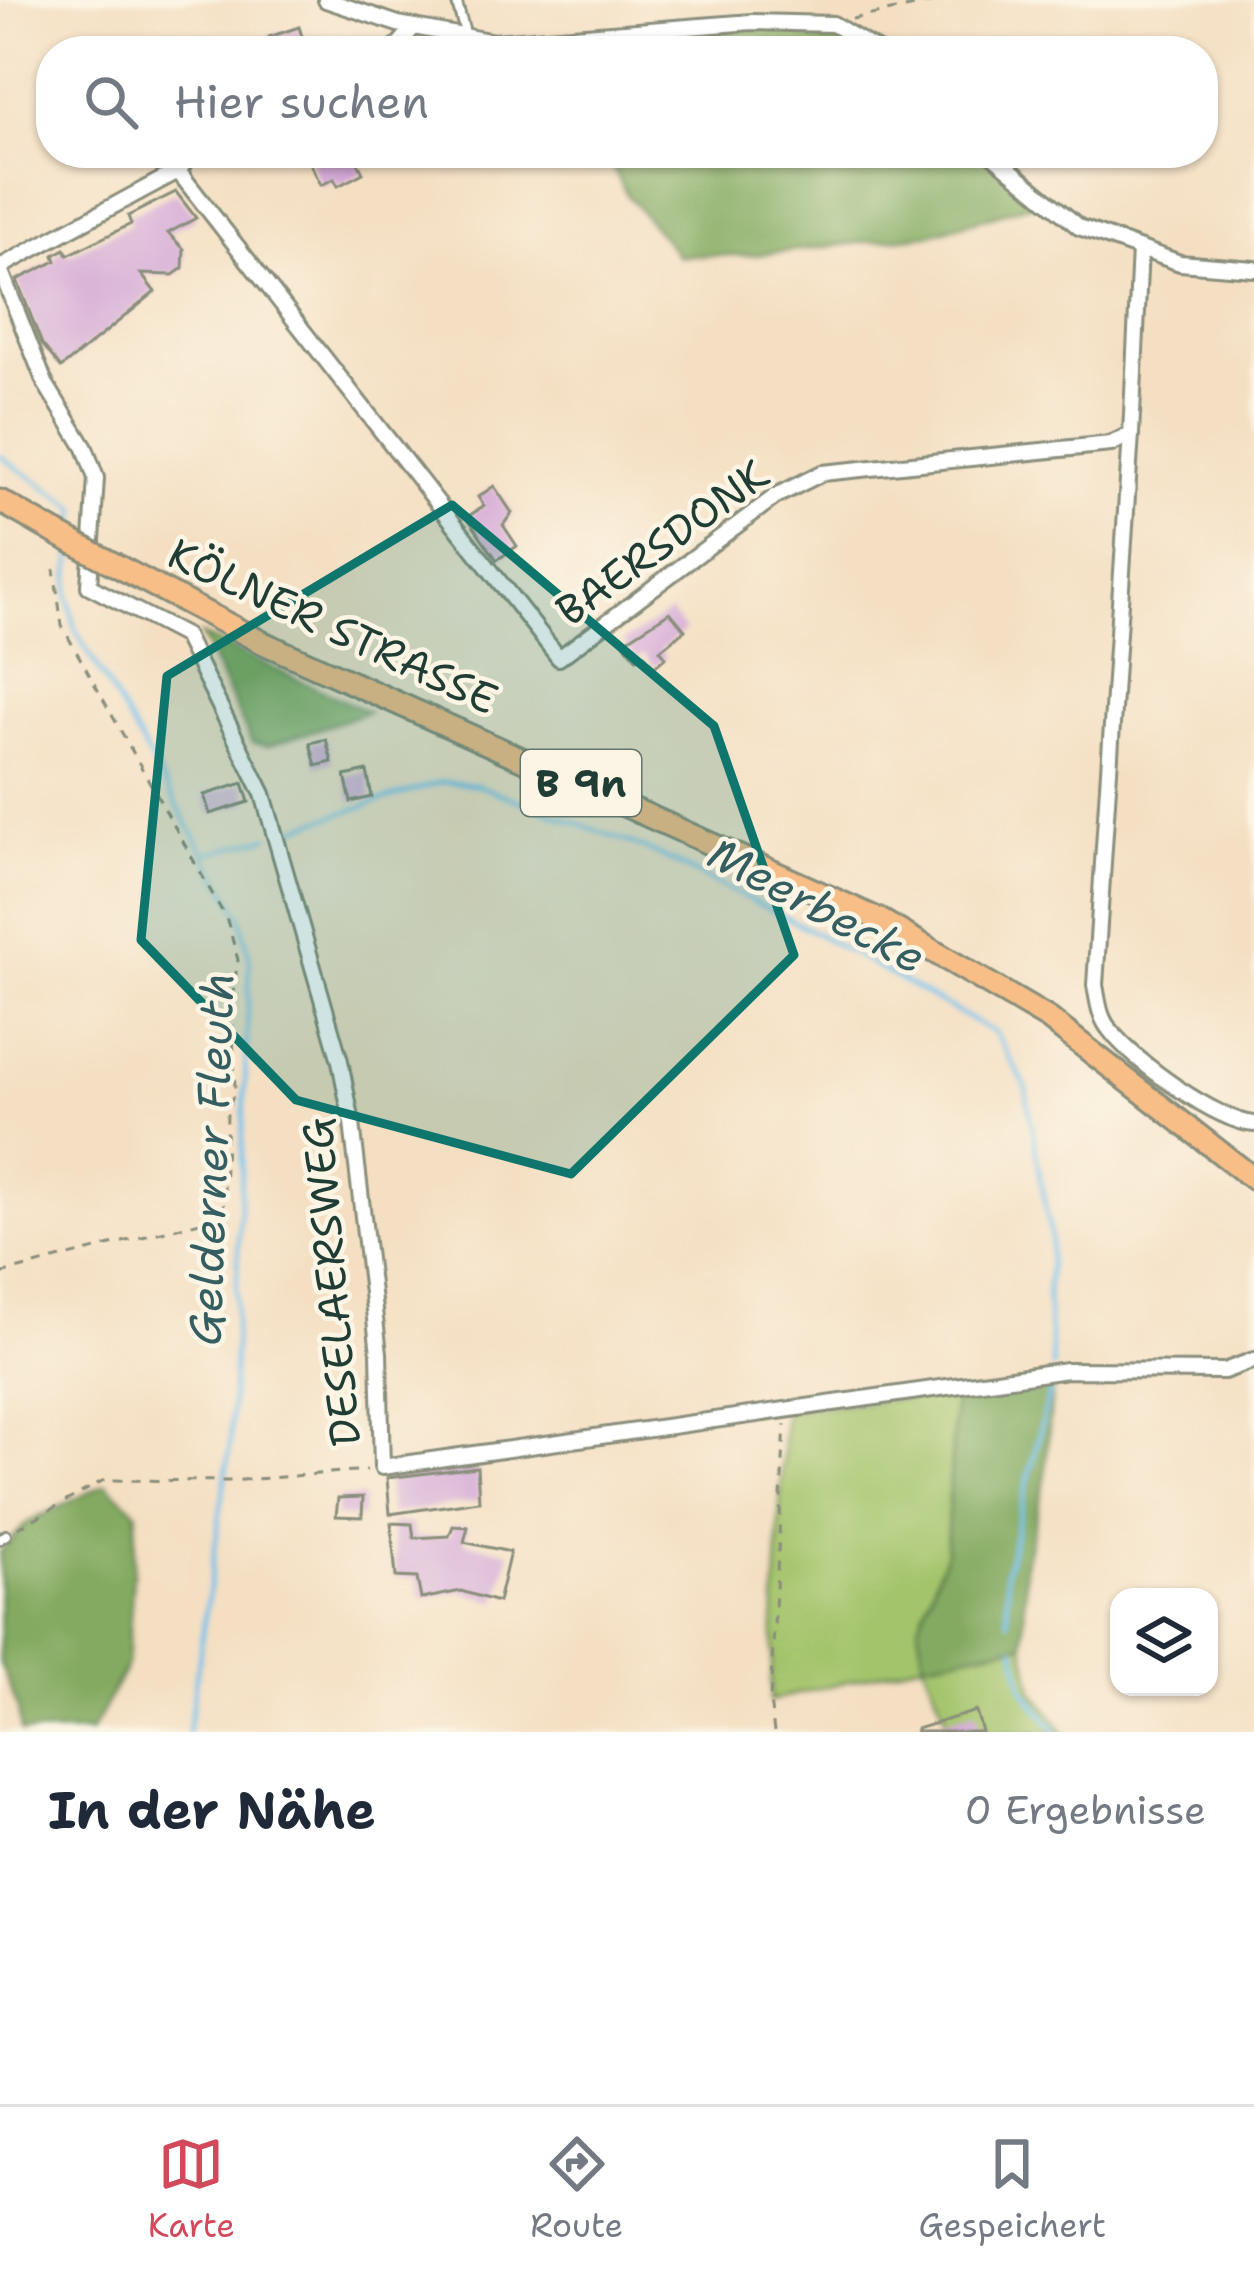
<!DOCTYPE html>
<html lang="de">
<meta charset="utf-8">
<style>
body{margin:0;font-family:"Shantell Sans",sans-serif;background:#f6f6f7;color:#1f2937}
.controls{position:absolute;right:36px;bottom:36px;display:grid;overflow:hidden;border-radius:24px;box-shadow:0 3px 9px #0004}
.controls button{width:108px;height:108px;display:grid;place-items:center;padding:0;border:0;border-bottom:3px solid #e0e1e3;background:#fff;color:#1f2937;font:60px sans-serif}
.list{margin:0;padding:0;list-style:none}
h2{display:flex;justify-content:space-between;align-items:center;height:156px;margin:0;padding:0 48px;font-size:51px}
h2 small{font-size:39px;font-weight:400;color:#747a83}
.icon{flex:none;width:66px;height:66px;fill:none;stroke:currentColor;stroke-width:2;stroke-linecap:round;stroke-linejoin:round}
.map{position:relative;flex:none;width:1254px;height:1732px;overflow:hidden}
.search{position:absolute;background:#fff;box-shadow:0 3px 9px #0004;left:36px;right:36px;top:36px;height:132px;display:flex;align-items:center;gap:30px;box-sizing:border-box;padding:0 42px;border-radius:48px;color:#747a83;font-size:45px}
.sheet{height:372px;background:#fff}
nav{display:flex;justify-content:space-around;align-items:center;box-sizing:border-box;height:168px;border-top:3px solid #e0e1e3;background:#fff;font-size:33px;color:#747a83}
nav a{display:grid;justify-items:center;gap:6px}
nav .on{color:#d1495b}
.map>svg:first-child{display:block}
</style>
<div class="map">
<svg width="1254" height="1732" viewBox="0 0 1254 1732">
<rect width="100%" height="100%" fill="#fcf5e5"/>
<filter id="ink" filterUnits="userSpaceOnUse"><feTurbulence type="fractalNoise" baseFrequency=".00833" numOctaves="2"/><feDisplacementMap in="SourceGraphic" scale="24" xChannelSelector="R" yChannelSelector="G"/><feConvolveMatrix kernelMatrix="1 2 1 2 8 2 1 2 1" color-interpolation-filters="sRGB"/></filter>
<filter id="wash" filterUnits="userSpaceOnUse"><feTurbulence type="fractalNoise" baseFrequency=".004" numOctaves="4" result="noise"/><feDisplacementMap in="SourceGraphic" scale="48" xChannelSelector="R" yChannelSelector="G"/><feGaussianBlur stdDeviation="2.7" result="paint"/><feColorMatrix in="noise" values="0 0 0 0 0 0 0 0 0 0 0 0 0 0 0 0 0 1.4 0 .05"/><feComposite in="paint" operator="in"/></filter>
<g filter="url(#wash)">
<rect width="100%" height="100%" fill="#f4dfc2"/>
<!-- green -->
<path fill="#a4c46c" stroke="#628050" stroke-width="3" d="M955,1394L946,1552L918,1627L924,1661L1024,1644L1033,1691L1064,1732H952L923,1662L770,1701L785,1410Z"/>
<!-- forest -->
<g fill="#83aa60" stroke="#51744a" stroke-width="3">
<path d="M750,23L834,27L876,51H628L627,31Z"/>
<path d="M605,153H987L1041,201L927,235L754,255L678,256L627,195Z"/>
<path d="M201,635L368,712L268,746L252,743Z"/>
<path d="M1052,1387L1045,1478L1025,1564L1024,1644L924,1662L918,1627L946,1552L955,1394Z"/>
<path d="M106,1484L137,1512L127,1665L91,1732H21L18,1708L0,1663V1552L27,1523Z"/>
</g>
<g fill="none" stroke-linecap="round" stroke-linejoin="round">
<!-- stream -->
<g stroke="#71c1ec" stroke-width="4.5">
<path d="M0,456L77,508L74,535"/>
<path d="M72,552L68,594L75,629L241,916L250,962L230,1446L188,1732"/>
<path d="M282,832L441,782L477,785L646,849L799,924L995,1033L1025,1084L1051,1240L1047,1297L1053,1367"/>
<path d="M206,854L268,837"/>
<path d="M1008,1621L1006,1571L1052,1382"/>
<path d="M1015,1648L1023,1689L1057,1732"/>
</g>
</g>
<g id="blocks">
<!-- building -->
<g fill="#d2a5d6">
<path d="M299,27L305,46L274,51L269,37Z"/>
<path d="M316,153H353L363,173L338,186L334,179L321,185L311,165Z"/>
<path d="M176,192L196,218L168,233L184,249L183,268L173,275L141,274L155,292L61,368L42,344L17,280L56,261L54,255L65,249L68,255L131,224L128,216Z"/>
<path d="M494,486L512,513L503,525L517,546L497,560L467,517L484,506L478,497Z"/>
<path d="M670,612L685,630L660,650L666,657L654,667L644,654L637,659L623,642Z"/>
<path d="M326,739L332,762L316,766L310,743Z"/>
<path d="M367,771L372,797L351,802L345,776Z"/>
<path d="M243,783L249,802L210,814L204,795Z"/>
<path d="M477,1467L479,1501L390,1514L387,1478Z"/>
<path d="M363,1497L362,1517L336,1516L338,1498Z"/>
<path d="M391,1523L412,1524L414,1538L449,1536L453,1526L468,1527L464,1542L510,1552L498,1602L461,1591L421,1599L417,1578L396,1577Z"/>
<path d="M976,1711L982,1732H916V1729Z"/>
</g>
</g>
</g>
<g filter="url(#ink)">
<use href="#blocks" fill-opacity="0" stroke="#8a8e7b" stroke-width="3"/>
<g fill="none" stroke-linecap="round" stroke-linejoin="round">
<!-- service casing -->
<g stroke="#8a8e7b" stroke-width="14">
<g id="service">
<path d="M456,0L466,36"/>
<path d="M307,153L309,157"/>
<path d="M0,1539L6,1535"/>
</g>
</g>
<!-- minor casing -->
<g stroke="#8a8e7b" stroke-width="20">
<g id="minor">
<path d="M326,0L398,24L494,42L752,22L833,24L878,51"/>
<path d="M393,51L414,27"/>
<path d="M990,153L1079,227L1180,263L1254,269"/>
<path d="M178,171L559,658L776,496L822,473L1111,444L1131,434L1140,249"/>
<path d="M0,267L178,171L192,153"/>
<path d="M0,269L45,383L85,448L96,478L89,586L185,636L263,794L340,1061L352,1123L379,1353L382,1467L1067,1370L1224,1371L1254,1360"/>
<path d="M1131,434L1095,985C1098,1001 1099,1017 1110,1030C1133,1061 1217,1121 1254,1124"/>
</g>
</g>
<!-- primary casing -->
<g stroke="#8a8e7b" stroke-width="27">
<g id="primary">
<path d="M0,501L56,533"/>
<path d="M106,560L259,641L880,920L1049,1019L1254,1179"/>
</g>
</g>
<!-- path -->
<g stroke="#8a8e7b" stroke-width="3" stroke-dasharray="9 9" stroke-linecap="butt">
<path d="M852,19L944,0"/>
<path d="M0,1274L223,1216L227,1115L235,1089L232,1000L238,960L227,920L62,626L54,569"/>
<path d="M18,1528L104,1480L231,1481L367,1470"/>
<path d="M774,1732L770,1701L785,1424"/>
</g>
<!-- service -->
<use href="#service" stroke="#fff" stroke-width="8"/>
<!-- minor -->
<use href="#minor" stroke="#fff" stroke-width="14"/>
<!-- primary -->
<use href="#primary" stroke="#f7be88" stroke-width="21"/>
<!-- primary-bridge casing -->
<g stroke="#8a8e7b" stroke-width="27" stroke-linecap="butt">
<path id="primary-bridge" d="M56,533L106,560"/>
</g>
<!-- primary-bridge -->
<use href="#primary-bridge" stroke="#f7be88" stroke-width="21"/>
</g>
</g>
<!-- marked area -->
<path fill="#0f766e" fill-opacity="0.2" stroke="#0f766e" stroke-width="9" stroke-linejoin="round" d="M452,505L714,726L794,955L571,1174L296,1100L141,940L167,676Z"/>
<g text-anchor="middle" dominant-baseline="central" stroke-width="9" stroke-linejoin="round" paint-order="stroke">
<!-- shield labels -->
<rect fill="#fcf5e5" stroke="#617469" stroke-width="3" x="521" y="750" width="120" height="66" rx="9"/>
<g font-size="39" font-weight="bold" fill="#1f3d34">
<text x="581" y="783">B 9n</text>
</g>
<!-- street labels -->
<g font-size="42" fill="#1f3d34" stroke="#fcf5e5">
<text transform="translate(662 542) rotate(-36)">BAERSDONK</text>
<text transform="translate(333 626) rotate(25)">KÖLNER STRASSE</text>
<text transform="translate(331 1282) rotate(-95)">DESELAERSWEG</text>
</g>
<!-- water labels -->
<g font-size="45" font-style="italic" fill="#345e62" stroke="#fcf5e5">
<text transform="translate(817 905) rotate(28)">Meerbecke</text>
<text transform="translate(211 1159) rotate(-88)">Gelderner Fleuth</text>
</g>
</g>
</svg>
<div class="controls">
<button><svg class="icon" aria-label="layers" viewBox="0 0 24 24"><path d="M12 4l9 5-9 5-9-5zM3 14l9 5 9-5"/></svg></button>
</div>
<div class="search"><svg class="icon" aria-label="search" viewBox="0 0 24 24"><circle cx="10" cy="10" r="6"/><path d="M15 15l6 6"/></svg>Hier suchen</div>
</div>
<section class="sheet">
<h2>In der Nähe<small>0 Ergebnisse</small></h2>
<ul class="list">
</ul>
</section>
<nav>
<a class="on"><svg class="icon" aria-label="map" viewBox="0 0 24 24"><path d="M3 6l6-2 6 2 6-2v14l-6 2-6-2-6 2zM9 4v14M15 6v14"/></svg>Karte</a>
<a><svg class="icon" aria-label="directions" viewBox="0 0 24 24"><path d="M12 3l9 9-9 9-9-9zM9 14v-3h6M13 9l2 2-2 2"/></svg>Route</a>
<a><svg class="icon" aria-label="saved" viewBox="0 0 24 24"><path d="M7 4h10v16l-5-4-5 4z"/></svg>Gespeichert</a>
</nav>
